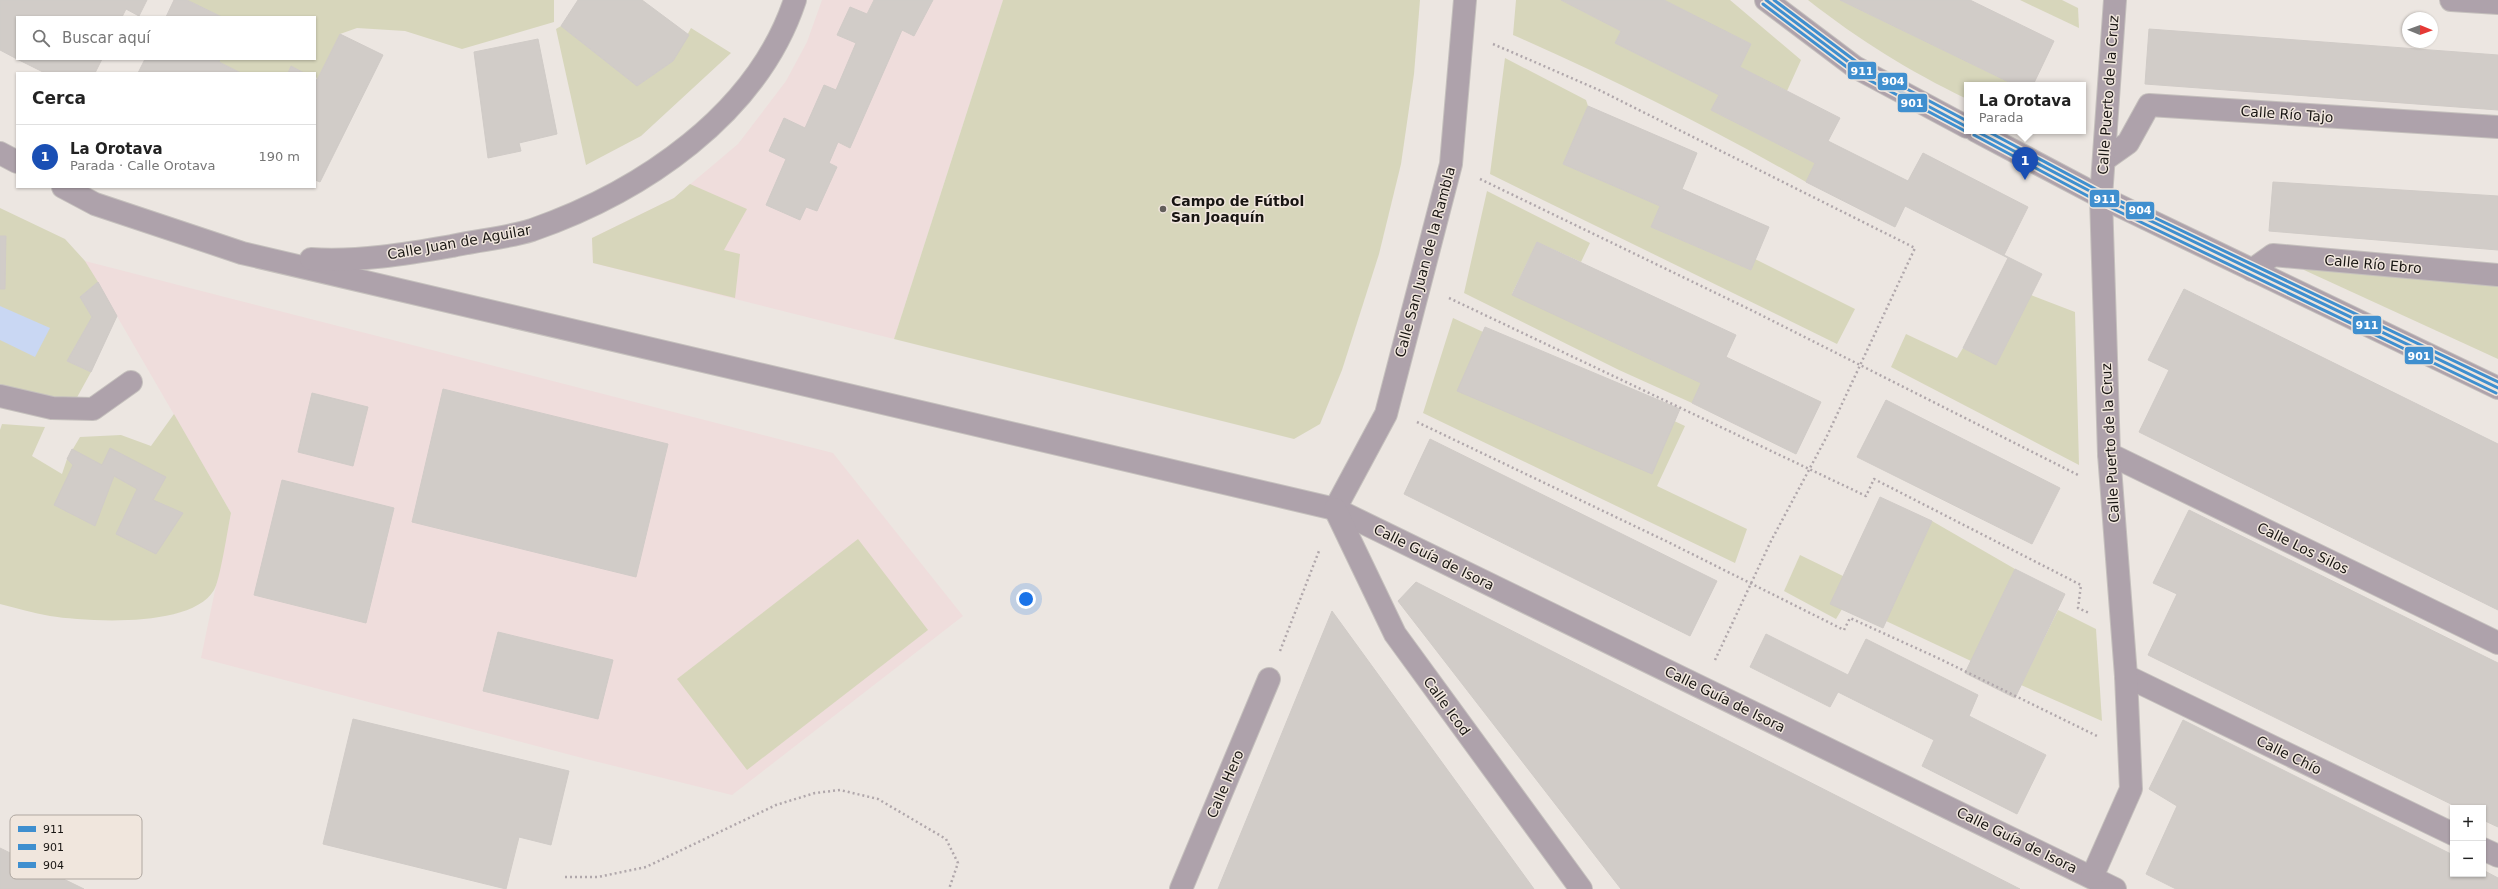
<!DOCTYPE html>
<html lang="es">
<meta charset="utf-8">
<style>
body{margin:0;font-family:"DejaVu Sans",sans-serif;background:#f2f2f2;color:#222}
.controls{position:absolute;right:12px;bottom:12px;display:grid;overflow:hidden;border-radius:0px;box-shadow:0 1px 3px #0004}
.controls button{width:36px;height:36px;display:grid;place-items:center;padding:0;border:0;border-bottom:1px solid #e0e0e0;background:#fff;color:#222;font:20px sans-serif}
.compass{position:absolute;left:2402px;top:12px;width:36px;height:36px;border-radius:50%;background:#fff;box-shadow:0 1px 3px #0004;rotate:91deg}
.you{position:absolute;left:1026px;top:599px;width:14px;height:14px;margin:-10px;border:3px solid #fff;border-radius:50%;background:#1a73e8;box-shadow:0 0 0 6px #1a73e833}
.badge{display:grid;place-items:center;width:26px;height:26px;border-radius:50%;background:#db2777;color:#fff;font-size:13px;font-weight:700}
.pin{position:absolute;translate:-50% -33px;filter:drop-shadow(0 1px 2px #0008)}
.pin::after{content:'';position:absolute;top:21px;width:14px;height:12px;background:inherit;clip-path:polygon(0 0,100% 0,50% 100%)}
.popup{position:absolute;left:1964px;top:82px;width:122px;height:52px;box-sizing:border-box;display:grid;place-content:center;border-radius:0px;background:#fff;filter:drop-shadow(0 1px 3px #0005);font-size:13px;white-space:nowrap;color:#767676}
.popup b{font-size:15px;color:#222}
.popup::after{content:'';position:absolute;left:50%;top:100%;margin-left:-8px;border:8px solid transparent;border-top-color:#fff}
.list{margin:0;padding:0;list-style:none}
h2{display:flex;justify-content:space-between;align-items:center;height:52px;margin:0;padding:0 16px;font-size:17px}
h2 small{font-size:13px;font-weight:400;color:#767676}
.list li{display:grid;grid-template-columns:26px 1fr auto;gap:12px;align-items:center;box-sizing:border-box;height:64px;padding:0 16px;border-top:1px solid #e0e0e0}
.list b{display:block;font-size:15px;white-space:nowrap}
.list p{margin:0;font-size:13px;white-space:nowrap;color:#767676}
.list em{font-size:13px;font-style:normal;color:#767676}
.icon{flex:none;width:22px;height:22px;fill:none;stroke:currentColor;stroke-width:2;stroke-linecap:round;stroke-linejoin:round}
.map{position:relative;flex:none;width:2498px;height:889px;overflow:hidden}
.search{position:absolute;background:#fff;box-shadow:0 1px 3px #0004;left:16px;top:16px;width:300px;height:44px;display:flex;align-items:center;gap:10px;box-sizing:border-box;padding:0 14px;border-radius:0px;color:#767676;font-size:15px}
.panel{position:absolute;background:#fff;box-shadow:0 1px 3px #0004;left:16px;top:72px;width:300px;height:116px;border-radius:0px}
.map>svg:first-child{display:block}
</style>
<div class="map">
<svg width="2498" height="889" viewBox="0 0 2498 889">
<rect width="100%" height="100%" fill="#ece6e1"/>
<!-- education -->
<g fill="#efdddc">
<path d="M822,0H1003L894,339L593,263L592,238L674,198L738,144L786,81L807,42Z"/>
<path d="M85,261L833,453L963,616L732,795L586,759L201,658L231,513Z"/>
</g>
<!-- green -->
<g fill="#d7d6bb">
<path d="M187,0H554V22L462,49L405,31L357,28L340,34L317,80L315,73H304L291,66L288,73H241L219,62L220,59H315V17H222Z"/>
<path d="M1003,0H1420L1414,74L1401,164L1379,254L1342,370L1320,424L1294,439L894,339Z"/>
<path d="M1516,0H1561L1621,31L1615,43L1719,95L1711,110L1815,163L1806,182C1711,128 1613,79 1513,35Z"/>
<path d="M1664,0H1730L1801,60L1787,91L1740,67L1751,44Z"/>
<path d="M1808,0H1840L2015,85H1967V99C1909,71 1859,40 1808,0Z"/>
<path d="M2020,0H2062L2078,8L2079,28Z"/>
<path d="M561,26L637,86L673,61L691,28L731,53L641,136L586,165L556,29Z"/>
<path d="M1505,58L1586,100L1588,106L1563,164L1660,206L1651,227L1751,270L1755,259L1855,309L1837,344L1490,174Z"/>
<path d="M690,184L747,209L724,250L740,254L735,298L593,263L592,238L674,198Z"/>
<path d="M1487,191L1590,243L1581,262L1537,242L1512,294L1701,383L1692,403L1619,370L1464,293Z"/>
<path d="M0,208L65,239L85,261L98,282L80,297L92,317L67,361L91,372L75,401L0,389Z"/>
<path d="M2300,257L2498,277V359L2304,270Z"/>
<path d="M2031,295L2075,312L2079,465L1891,367L1906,334L1957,358L1963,348L1996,364Z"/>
<path d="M1453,318L1685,426L1657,486L1747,529L1735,563L1423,413Z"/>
<path d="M174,414L231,513C228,527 220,581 214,590C192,628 89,622 50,616C33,613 17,608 0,604V430L2,424L45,427L32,456L62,474L67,459L80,437L121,435L151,446Z"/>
<path d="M1932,521L2015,569L1971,661L1886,621Z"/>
<path d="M858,539L928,630L747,770L677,679Z"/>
<path d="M1800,555L1843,576L1842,609L1836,619L1784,591Z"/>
<path d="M2058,610L2096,629L2102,721L2021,685Z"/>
</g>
<!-- water -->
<path fill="#c9d7f3" d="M0,306L50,328L35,357L0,340Z"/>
<!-- building -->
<g fill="#d1ccc8" stroke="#d0cbc7">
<path d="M0,0H147L139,16L126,9L122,17H17V59L0,50Z"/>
<path d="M174,0H187L222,17H166Z"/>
<path d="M578,0H642L689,35L673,61L637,86L561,26Z"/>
<path d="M874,0H933L914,36L902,30L850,148L838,142L829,163L837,167L817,211L806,207L800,220L766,205L786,159L769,151L784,118L805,128L824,85L836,90L856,43L837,35L850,7L867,14Z"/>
<path d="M1561,0H1664L1751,44L1740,67L1840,118L1828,141L1908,181L1923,153L2028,207L2004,255L2042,274L1996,365L1963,348L2008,258L1905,206L1895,227L1806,182L1815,163L1711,110L1719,95L1615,43L1621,31Z"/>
<path d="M1840,0H1970L2054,41L2033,85H2015Z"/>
<path d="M2149,29L2498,55V110L2145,84Z"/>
<path d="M340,34L383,55L320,182L315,180V79L317,80Z"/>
<path d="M538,39L557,134L519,143L521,151L488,158L474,52Z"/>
<path d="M17,59H102L95,73H45Z"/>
<path d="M145,59H220L219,62L241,73H138Z"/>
<path d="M291,66L304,73H288Z"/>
<path d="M1588,106L1697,153L1682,189L1769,227L1751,270L1651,227L1660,206L1563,164Z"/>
<path d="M2273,182L2498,196V250L2269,231Z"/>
<path d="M0,236H6L5,289H0Z"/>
<path d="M1537,242L1736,335L1726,357L1821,402L1796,454L1692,403L1701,383L1512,295Z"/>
<path d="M98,282L117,316L91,372L67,361L92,317L80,297Z"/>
<path d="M2184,289L2498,444V610L2139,432L2169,370L2148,360Z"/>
<path d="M1485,327L1680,409L1652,474L1457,391Z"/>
<path d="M443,389L668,444L636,577L412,522Z"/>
<path d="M312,393L368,407L353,466L298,452Z"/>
<path d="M1886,400L2060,488L2032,544L1857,457Z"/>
<path d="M1430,439L1717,581L1690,636L1404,494Z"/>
<path d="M110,448L166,477L153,500L183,513L156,554L116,534L137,489L114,476L95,526L54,505L73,465L67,459L72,449L102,465Z"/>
<path d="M282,480L394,508L366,623L254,595Z"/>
<path d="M1880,497L1932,521L1883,628L1830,604Z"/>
<path d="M2189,510L2498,663V827L2483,820V808H2459L2148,655L2177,594L2153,583Z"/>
<path d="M2015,569L2065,594L2015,698L1965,673Z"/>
<path d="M1416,582L2020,889H1621L1398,601Z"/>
<path d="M1332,611L1534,889H1218Z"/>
<path d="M498,632L613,660L598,719L483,691Z"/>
<path d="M1766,634L1848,675L1866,639L1978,695L1969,716L2046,755L2017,814L1922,766L1934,740L1838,692L1830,707L1750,667Z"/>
<path d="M353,719L569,771L551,845L519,837L506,889L323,844Z"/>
<path d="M2183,720L2453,855V874H2483V870L2498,878V889H2176L2146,874L2177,806L2149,789Z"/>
<path d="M0,848L84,889H0Z"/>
</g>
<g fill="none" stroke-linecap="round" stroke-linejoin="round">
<!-- minor casing -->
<g stroke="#c5c0bd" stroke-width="24">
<g id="minor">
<path d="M1766,0L1855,67L1967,127"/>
<path d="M2451,0L2498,3"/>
<path d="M1976,131L2101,197L2498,388"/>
<path d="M0,153L17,162"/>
<path d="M2104,160L2128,143L2149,105L2498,127"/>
<path d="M63,187L95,204L242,253L1335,509L2115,889"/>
<path d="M311,259C358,262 406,254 452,246C478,240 507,238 532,230C641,192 757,115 795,0"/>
<path d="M2252,270L2273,255L2498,275"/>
<path d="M0,396L52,408L93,409L131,382"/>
<path d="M2109,454L2498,643"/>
<path d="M1335,509L1386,414L1451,164L1465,0"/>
<path d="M1335,509L1395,634L1581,889"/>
<path d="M2126,676L2453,834"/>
<path d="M2483,849L2498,856"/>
<path d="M2092,877L2131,789L2126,676L2109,454L2101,197L2115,0"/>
<path d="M1181,889L1269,679"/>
</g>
</g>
<!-- path -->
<g stroke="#b0a7ab" stroke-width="2.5" stroke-dasharray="2 3" stroke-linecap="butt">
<path d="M1493,44L1599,90L1915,248L1826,438L1771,541L1715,660"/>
<path d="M1480,179L1753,311L2080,476"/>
<path d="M1449,298L1866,496L1874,479L2081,585L2078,608L2089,613"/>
<path d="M1417,422L1668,542L1844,630L1850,618L1940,659L2097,736"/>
<path d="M1280,651L1319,551"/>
<path d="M565,877H598L646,867L776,805L815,793L840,790L878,799L946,839L958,863L949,889"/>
</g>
<!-- minor -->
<use href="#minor" stroke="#aea2ab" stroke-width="22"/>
<!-- bus-1 casing -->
<g stroke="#f0e6dd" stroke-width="6">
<g id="bus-1">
<path d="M1766,0L1855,67L1967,127"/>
<path d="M1976,131L2101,197L2498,388"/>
</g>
</g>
<!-- bus-2 casing -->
<g stroke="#f0e6dd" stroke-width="6">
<g id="bus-2">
<path d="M1763,4L1852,71L1965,131"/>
<path d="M1974,135L2099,202L2496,393"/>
</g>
</g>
<!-- bus-3 casing -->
<g stroke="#f0e6dd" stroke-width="6">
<g id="bus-3">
<path d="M1774,0L1858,63L1967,121"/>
<path d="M1987,131L2103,193L2498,382"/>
</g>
</g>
<!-- bus-1 -->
<use href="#bus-1" stroke="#3f8fcf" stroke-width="3"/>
<!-- bus-2 -->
<use href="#bus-2" stroke="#3f8fcf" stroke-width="3"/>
<!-- bus-3 -->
<use href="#bus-3" stroke="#3f8fcf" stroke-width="3"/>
</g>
<!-- markers -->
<circle fill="#625e5a" stroke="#f0e6dd" stroke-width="1.5" cx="1163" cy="209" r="4"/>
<g text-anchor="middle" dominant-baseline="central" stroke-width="3" stroke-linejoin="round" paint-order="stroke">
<!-- street labels -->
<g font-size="14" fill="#181512" stroke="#f0e6dd">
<text transform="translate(2108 95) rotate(-86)">Calle Puerto de la Cruz</text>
<text transform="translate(2287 114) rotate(4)">Calle Río Tajo</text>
<text transform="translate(459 242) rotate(-10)">Calle Juan de Aguilar</text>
<text transform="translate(1425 262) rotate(-75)">Calle San Juan de la Rambla</text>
<text transform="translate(2373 264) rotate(5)">Calle Río Ebro</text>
<text transform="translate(2110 443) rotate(-93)">Calle Puerto de la Cruz</text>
<text transform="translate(2303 548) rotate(26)">Calle Los Silos</text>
<text transform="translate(1434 557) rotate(26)">Calle Guía de Isora</text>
<text transform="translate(1725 699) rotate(26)">Calle Guía de Isora</text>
<text transform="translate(1447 706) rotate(54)">Calle Icod</text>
<text transform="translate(2289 755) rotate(26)">Calle Chío</text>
<text transform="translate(1225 784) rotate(-67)">Calle Hero</text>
<text transform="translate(2017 840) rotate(26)">Calle Guía de Isora</text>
</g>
<!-- poi labels -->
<g font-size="14" font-weight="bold" fill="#181512" stroke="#f0e6dd" text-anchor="start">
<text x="1171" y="201">Campo de Fútbol<tspan x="1171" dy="16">San Joaquín</tspan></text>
</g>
</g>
<!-- legend -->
<rect x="10" y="815" width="132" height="64" rx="6" fill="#f0e6dd" stroke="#afa7a0" stroke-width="1"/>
<rect x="18" y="826" width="18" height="6" fill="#3f8fcf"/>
<rect x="18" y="844" width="18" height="6" fill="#3f8fcf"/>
<rect x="18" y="862" width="18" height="6" fill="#3f8fcf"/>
<g font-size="11" fill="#181512">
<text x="43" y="833">911</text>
<text x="43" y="851">901</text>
<text x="43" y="869">904</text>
</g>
<g stroke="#f0e6dd" stroke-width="1.5">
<rect x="1847" y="61" width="30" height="19" rx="4" fill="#3f8fcf"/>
<rect x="1877" y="72" width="31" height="19" rx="4" fill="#3f8fcf"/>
<rect x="1897" y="93" width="31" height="20" rx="4" fill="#3f8fcf"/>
<rect x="2089" y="189" width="31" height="19" rx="4" fill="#3f8fcf"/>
<rect x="2125" y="201" width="30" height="19" rx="4" fill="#3f8fcf"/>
<rect x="2352" y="315" width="30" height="20" rx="4" fill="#3f8fcf"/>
<rect x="2404" y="346" width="30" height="19" rx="4" fill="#3f8fcf"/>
</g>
<g font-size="11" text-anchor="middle" font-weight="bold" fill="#fff">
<text x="1862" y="75">911</text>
<text x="1893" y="85">904</text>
<text x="1912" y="107">901</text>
<text x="2105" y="203">911</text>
<text x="2140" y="214">904</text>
<text x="2367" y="329">911</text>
<text x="2419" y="360">901</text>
</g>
</svg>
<div class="controls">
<button>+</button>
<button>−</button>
</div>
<svg class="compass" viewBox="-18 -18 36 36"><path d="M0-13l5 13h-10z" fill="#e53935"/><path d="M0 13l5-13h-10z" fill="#767676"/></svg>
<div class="you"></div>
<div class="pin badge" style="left:2025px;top:180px;background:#1a4fb4">1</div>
<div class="popup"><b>La Orotava</b>Parada</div>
<div class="search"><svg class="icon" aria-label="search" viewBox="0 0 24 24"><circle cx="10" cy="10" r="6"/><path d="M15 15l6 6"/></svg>Buscar aquí</div>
<section class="panel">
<h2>Cerca<small></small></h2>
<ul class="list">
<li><span class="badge" style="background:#1a4fb4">1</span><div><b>La Orotava</b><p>Parada · Calle Orotava</p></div><em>190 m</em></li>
</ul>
</section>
</div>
